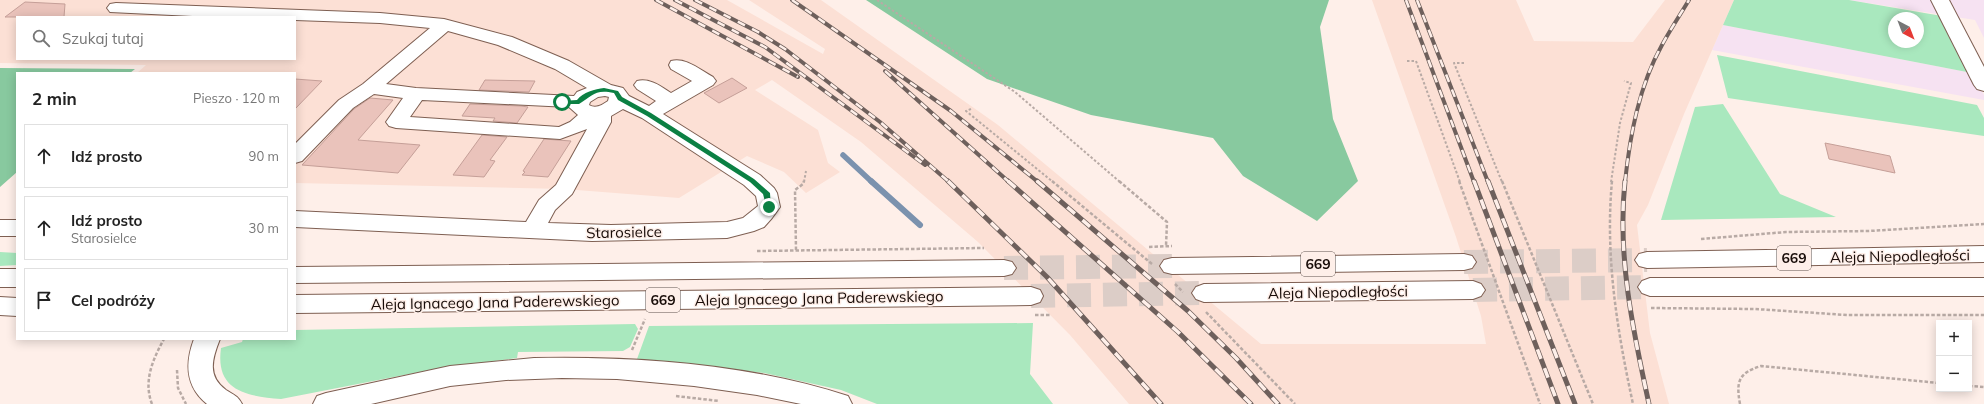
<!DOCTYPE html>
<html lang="pl">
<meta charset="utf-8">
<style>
body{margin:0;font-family:Mulish,sans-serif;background:#f6f6f6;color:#222}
.controls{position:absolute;right:12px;bottom:12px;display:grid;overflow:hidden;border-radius:0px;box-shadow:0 2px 10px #0003}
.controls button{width:36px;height:36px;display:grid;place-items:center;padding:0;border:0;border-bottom:1px solid #e0e0e0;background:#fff;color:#222;font:20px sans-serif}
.compass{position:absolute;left:1888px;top:12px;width:36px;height:36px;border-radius:50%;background:#fff;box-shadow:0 2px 10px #0003;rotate:138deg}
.stop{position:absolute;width:12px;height:12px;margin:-9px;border:3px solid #0b8043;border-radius:50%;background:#fff}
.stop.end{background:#0b8043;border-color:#fff;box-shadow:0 1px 4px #0008}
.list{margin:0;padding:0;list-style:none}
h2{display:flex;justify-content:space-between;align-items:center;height:52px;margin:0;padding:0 16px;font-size:17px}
h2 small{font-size:13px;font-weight:400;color:#767676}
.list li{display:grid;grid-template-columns:26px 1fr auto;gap:12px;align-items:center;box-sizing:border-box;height:64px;margin:0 8px 8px;padding:0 8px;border:1px solid #e0e0e0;border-radius:0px}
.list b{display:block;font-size:15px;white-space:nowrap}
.list p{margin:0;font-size:13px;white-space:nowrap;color:#767676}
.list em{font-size:13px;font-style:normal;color:#767676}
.icon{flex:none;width:22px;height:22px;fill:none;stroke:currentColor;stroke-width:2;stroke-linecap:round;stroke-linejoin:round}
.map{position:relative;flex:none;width:1984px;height:404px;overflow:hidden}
.search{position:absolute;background:#fff;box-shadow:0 2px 10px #0003;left:16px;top:16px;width:280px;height:44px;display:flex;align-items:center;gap:10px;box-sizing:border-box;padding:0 14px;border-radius:0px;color:#767676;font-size:15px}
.panel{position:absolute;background:#fff;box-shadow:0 2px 10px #0003;left:16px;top:72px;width:280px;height:268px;border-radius:0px}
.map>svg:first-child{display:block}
</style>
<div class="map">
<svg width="1984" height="404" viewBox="0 0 1984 404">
<rect width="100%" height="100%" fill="#feefe9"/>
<!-- commercial -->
<g fill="#f6e2f2">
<path d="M1849,0H1984V38L1975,20Z"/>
<path d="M1723,25L1972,73L1984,95V100L1712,50Z"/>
</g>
<!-- built -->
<path fill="#fce0d5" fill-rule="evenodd" d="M0,0H727L823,54L825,49L749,0H821L998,125L1261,344H1486L1481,316L1456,237L1372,0H1516L1534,41L1633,42L1665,0H1734L1684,114L1648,205L1637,225L1650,333L1669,404H1129L1070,335L978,242L861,142L772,80L755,90L818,130L828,163L840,172L806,193L784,172L747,156L679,198L564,189L295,183V73H137L146,65L0,63ZM17,17H295V59H17Z"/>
<!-- green -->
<g fill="#a9e8be" fill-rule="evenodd">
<path d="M1734,0H1849L1942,16L1972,73L1723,25ZM1894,18H1918V42H1894Z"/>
<path d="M1717,55L1977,105L1984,118V136L1728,98Z"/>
<path d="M1723,104L1780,194L1836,217L1661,220L1695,107Z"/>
<path d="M0,252L17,253V265L0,266Z"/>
<path d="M1033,323L1030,374L1053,404H877L841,390L764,373L637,359L649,326Z"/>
<path d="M635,324L638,329L630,347L623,351L518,352L517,358L435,369L281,399C246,396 215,391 221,348L242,342L243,339H295V330Z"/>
</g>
<!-- forest -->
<g fill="#88c99f">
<path d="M866,0H1329L1320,27L1333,119L1358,181L1317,221L1243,176L1213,138L1091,115L987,79Z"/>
<path d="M0,68L135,69L130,73H17V172L0,187Z"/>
</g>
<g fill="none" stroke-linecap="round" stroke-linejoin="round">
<!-- stream-far1 -->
<path stroke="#7b92ae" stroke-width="5.5" d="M843,155L872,182"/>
<!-- stream -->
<path stroke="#7b92ae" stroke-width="6" d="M871,181L920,225"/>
</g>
<!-- building -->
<g fill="#eac3bb" stroke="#c59f98">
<path d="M25,2L65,4L64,17H5Z"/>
<path d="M732,78L747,88L719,103L704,93Z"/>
<path d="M295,79L322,81L295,109Z"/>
<path d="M485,80L535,81L529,92L479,90Z"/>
<path d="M370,98L393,100L358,140L420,145L398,173L302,165L354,109Z"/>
<path d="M470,104L521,106L528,107L517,123L493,121L495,118L462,116Z"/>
<path d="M482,135L507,137L490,160L495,161L484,177L453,175Z"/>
<path d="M544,139L571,141L548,177L522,175L525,172L523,171Z"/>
<path d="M1825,143L1890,156L1895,173L1829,159Z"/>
</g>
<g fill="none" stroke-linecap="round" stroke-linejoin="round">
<!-- major-tunnel -->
<g stroke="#dccdc7" stroke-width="24" stroke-dasharray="24 12" stroke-linecap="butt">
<path d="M1464,262L1647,260"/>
<path d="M1004,268L1172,266"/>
<path d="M1473,290L1650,287"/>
<path d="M1031,296L1204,293"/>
</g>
<!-- minor casing -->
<g stroke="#7e5f52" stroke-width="2">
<g id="minor">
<path d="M1931,0H1949L1984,67V91L1977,89L1974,85Z"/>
<path d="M116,3L380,13L444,19L512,37L569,61L611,85L623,88L629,96L649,106L656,101L637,89L634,85L637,81C650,78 660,86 671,93L692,81L671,69L669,65L671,61C686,57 700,70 713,77L716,81L713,85L663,114L760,175L774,188L777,193L780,207L772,218L764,227L754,231L727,238L592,241L295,227V211L526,222L539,200L556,185L587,129L560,139L396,128L389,126L386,122L403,98L374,94L353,108L302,161L295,163V144L339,100L363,84L430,28L380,23L295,20V17H213L110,12L107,8L110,4ZM448,31L498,45L555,69L587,88L577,92L574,96L416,88L386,84ZM605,96L609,97L608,101C602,105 596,109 589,105L590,102L598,97ZM422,100L569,107L578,115L570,122L559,127L410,117ZM623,109L642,118L744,185L756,196L758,206L743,218L727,222L611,225L548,223L555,210L572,194L611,122V116Z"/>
<rect x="0" y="220" width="17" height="16"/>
<path d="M194,339H220C212,359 207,376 226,390C234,395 238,396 242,404H207C185,386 185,363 194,339Z"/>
<path d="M534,358C635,356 751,364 848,396L852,404H801L757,395L694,386L617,379L562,378L506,380L450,386L371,404H313L317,396L326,393L450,366Z"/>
</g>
</g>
<!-- major casing -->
<g stroke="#7e5f52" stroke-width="2">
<g id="major">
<path d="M1984,246V262L1647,268L1639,266L1635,260L1639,254L1647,252Z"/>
<path d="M1464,254L1472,256L1476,262L1472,268L1464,270L1172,274L1164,272L1160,266L1164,260L1172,258Z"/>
<path d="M1004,260L1012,262L1016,268L1012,274L1004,276L295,283V267Z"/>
<rect x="0" y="269" width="17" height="18"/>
<path d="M1650,278H1984V296H1650L1642,293L1638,287L1642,281Z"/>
<path d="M1473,281L1481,284L1485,290L1481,296L1473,299L1204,302L1196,299L1192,293L1196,287L1204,284Z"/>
<path d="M1031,287L1040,290L1043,296L1040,302L1031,305L295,313V295Z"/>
<path d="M0,297L17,298V316L0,315Z"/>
</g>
</g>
<!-- path-far1 -->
<g stroke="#b8aaa5" stroke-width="2" stroke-dasharray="2.5 2" stroke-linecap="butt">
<path d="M877,0L1015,92L1120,182"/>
<path d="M1407,61H1416L1460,182"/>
<path d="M1464,63H1454L1502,182"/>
<path d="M971,109L966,111L1053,182"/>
<path d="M804,182L806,171"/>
<path d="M1611,182L1620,123L1631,83L1624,81"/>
</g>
<!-- path -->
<g stroke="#b8aaa5" stroke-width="2.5" stroke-dasharray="3.5 2" stroke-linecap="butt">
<path d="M1052,181L1152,264"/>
<path d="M1119,181L1167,222L1166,246"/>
<path d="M1459,181L1540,404"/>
<path d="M1502,181L1593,404"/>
<path d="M1612,181C1605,256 1617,330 1633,404"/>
<path d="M1701,239L1786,232L1869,231L1984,224"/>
<path d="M1149,247L1172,246"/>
<path d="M796,250L795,190L803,184L804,181"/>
<path d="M757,251L984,248"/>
<path d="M1175,284L1183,292"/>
<path d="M1651,308L1755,309L1847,315H1984"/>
<path d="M1206,312L1295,404"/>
<path d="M1035,315H1050"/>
<path d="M632,350L645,319"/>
<path d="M177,370L178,388L186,404"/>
<path d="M1969,386L1984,387"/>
<path d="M676,396L719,401"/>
<path d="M152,404C143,381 153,359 164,339"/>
<path d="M1740,404C1736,382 1738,373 1761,366L1939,383"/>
</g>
<!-- minor -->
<use href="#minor" fill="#fff" fill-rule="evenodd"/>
<!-- major -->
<use href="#major" fill="#fff" fill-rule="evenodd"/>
<!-- rail-far1 casing -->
<g stroke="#6e605c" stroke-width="4">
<g id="rail-far1">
<path d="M656,0L798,77"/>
<path d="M675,0L765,47L925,165"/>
<path d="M695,0L758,32L785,49L880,122L949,182"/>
<path d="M792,0L951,111L1038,182"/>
<path d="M1406,0L1474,182"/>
<path d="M1417,0L1488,182"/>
<path d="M885,71L1009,182"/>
<path d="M1625,182C1630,135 1639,86 1662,45C1670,30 1680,15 1689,0"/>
</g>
</g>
<!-- rail casing -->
<g stroke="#6e605c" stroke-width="5">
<g id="rail">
<path d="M948,181L1047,277L1161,404"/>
<path d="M1008,181L1178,332L1251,404"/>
<path d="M1037,181L1188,311L1236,358L1278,404"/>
<path d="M1474,181L1558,404"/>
<path d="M1488,181L1575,404"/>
<path d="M1625,181C1617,256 1633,331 1649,404"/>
</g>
</g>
<!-- rail-far1 -->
<use href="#rail-far1" stroke="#feefe9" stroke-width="2.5" stroke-dasharray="8" stroke-linecap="butt"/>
<!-- rail -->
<use href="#rail" stroke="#feefe9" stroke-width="3.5" stroke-dasharray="10" stroke-linecap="butt"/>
</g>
<!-- route -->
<path fill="#0b8043" d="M604,88L618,91L622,97L651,113L754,179L770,193L771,209H767L763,194L750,182L647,116L618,100L614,93C594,89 593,96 579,104H562L559,102L562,101L577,100C583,92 595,89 604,88Z"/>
<g text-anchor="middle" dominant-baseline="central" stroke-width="3" stroke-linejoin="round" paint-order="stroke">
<!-- shield labels -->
<g fill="#feefe9" stroke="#5d504c" stroke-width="1">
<rect x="1777" y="246" width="34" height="24" rx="3"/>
<rect x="1301" y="252" width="34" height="24" rx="3"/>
<rect x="646" y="288" width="34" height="24" rx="3"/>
</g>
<g font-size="14" font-weight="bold" fill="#180c08">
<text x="1794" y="258">669</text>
<text x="1318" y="264">669</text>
<text x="663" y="300">669</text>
</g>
<!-- street labels -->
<g font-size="15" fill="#180c08" stroke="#feefe9">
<text transform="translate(624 232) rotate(-1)">Starosielce</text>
<text transform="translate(1900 256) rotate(-1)">Aleja Niepodległości</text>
<text transform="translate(1338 292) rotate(-1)">Aleja Niepodległości</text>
<text transform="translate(819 298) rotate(-1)">Aleja Ignacego Jana Paderewskiego</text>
<text transform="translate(495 302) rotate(-1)">Aleja Ignacego Jana Paderewskiego</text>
</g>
</g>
</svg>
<div class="controls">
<button>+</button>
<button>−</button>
</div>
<svg class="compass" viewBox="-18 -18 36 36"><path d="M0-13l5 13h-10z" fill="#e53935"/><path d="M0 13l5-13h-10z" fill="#767676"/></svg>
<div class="stop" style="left:562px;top:102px"></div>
<div class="stop end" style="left:769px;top:207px"></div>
<div class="search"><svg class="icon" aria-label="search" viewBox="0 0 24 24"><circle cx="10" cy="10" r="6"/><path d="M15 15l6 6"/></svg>Szukaj tutaj</div>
<section class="panel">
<h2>2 min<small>Pieszo · 120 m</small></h2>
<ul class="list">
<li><svg class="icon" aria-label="ahead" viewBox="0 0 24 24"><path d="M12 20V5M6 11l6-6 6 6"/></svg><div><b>Idź prosto</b></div><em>90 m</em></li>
<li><svg class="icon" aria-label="ahead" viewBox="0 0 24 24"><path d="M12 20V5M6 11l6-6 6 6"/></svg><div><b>Idź prosto</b><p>Starosielce</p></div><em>30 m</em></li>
<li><svg class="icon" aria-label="arrive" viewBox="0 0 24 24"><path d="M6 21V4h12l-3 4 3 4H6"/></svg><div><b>Cel podróży</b></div></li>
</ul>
</section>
</div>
